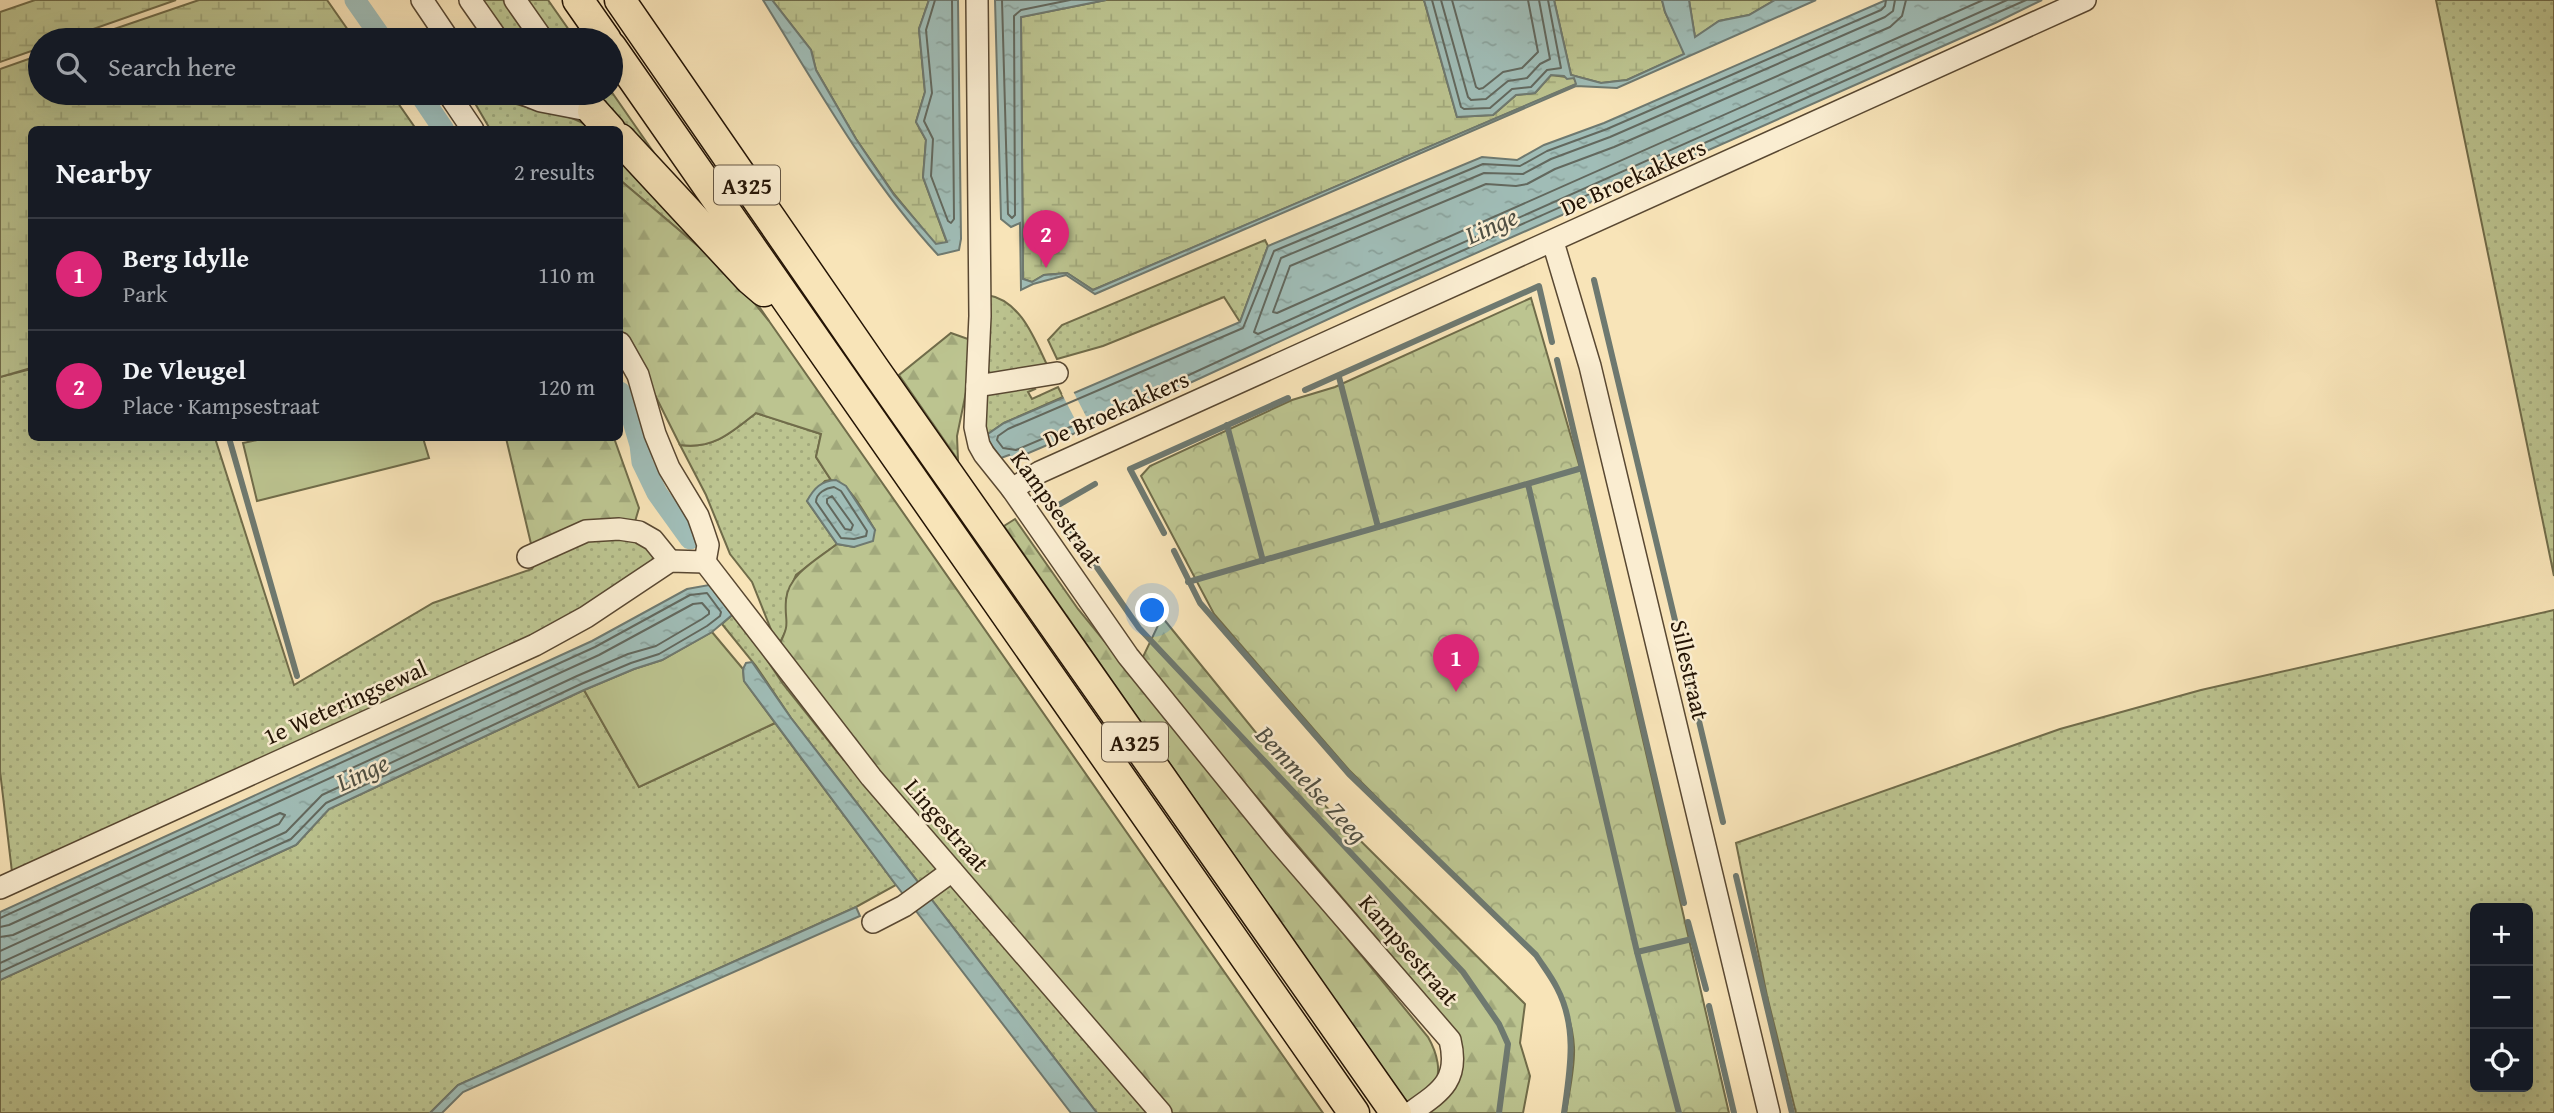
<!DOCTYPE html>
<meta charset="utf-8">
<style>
body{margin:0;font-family:"Gentium Book Plus",serif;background:#20242c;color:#f1f3f6}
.controls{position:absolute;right:21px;bottom:21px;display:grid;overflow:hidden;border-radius:10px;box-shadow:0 7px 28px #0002}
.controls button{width:63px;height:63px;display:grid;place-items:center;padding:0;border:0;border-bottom:2px solid #363941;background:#171b24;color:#f1f3f6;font:35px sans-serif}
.you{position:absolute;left:1153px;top:611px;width:24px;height:24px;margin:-18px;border:5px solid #fff;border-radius:50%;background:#1a73e8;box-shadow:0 0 0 10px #1a73e833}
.badge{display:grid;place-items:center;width:46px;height:46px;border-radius:50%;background:#db2777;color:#fff;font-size:23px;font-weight:700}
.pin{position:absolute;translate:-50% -58px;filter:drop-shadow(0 2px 4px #0008)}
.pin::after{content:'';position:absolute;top:37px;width:24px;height:21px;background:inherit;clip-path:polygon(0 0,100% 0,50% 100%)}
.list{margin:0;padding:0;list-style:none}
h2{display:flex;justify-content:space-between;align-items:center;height:91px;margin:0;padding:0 28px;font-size:30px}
h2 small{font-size:23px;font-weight:400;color:#9ea1a6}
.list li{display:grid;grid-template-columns:46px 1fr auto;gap:21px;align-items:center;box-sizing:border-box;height:112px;padding:0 28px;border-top:2px solid #363941}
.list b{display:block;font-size:26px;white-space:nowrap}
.list p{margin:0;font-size:23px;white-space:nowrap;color:#9ea1a6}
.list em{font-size:23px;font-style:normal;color:#9ea1a6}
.icon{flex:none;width:38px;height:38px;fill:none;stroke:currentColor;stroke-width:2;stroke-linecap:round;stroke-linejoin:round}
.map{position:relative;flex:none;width:2554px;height:1113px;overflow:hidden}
.search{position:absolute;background:#171b24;box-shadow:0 7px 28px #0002;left:28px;top:28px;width:595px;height:77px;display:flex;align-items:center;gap:18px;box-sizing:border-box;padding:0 24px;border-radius:38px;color:#9ea1a6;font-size:26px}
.panel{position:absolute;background:#171b24;box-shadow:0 7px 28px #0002;left:28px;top:126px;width:595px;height:315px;border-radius:10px}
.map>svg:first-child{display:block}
</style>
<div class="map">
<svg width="2554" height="1113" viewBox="0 0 2554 1113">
<defs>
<pattern id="grass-dots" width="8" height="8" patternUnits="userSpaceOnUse" patternTransform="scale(1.75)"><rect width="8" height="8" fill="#bcc490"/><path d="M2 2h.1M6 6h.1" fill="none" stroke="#a1a87b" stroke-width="1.8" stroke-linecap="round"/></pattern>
<pattern id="forest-firs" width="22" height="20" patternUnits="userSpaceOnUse" patternTransform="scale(1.75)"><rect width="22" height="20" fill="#bcc490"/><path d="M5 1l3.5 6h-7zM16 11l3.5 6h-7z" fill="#a1a87b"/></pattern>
<pattern id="wetland-marsh" width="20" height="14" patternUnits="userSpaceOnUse" patternTransform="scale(1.75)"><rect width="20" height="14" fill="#bcc490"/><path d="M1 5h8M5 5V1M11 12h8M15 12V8" fill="none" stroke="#a1a87b"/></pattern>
<pattern id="park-crowns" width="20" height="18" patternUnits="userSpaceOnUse" patternTransform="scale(1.75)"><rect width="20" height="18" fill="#bcc490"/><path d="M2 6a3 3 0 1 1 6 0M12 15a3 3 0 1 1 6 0" fill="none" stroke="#a1a87b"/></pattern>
<pattern id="water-ripples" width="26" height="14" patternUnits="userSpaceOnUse" patternTransform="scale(1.75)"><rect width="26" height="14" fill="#a0bdb7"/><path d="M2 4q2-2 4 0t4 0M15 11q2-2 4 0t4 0" fill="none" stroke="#8aa29c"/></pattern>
</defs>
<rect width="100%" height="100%" fill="#f8e4b8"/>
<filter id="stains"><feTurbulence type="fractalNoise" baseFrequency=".00286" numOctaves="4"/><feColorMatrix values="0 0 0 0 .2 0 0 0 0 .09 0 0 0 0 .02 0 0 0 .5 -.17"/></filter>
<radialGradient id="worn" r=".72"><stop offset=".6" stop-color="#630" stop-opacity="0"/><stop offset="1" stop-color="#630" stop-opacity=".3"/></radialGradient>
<!-- grass -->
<g fill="url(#grass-dots)" stroke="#706c4a" stroke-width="2" fill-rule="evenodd">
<path d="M482,0H503L531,40H511Z"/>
<path d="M525,0H548L576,40H553Z"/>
<path d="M2436,0H2554V576Z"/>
<path d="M611,91L668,173L620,129L591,93H611Z"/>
<path d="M469,93C492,93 502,101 523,106C546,112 573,114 592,129H490Z"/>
<path d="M620,154L724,255L769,321L731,274L620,180Z"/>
<path d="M1265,240L1268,246L1240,322L1224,297L1103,346L1057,359L1048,340L1062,325Z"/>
<path d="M987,295C1022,300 1036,343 1049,369L992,375L985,368Z"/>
<path d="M31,369L32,438H215L294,685L433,603L532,569L537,560L563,547L614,534L650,547L653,557L651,568L574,617L12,872L0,771V377Z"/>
<path d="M1032,385L1035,389L1028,392L1032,399L1058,387L1063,397L1004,423L985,436L982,401L988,393Z"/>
<path d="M756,413L821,434L816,457L831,480L825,481L807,501L837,544L796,575L786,599L788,626L778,647L752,582L730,554L706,495L680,445C713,450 732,432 756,413Z"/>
<path d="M2554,610V1113H1796L1767,996L1736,843L2060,729L2201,690ZM2475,908H2528V1087H2475Z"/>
<path d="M732,615L761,651L783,684L839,754L1147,1113H1097L791,718L756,666L722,624Z"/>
<path d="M584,690L639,787L775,723L896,885L856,907L458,1085L430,1113H0V980L296,845L329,809Z"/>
</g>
<!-- forest -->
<g fill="url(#forest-firs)" stroke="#706c4a" stroke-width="2">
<path d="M620,180L731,274L769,321L1323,1113H1172L863,756L778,647C792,621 784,624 786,600C788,574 818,559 837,544L854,547L875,530C866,516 849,481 831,480L816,457L821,434L756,413C732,432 713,450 680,445L644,373L620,334Z"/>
<path d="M951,333L968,339L972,363L957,436L958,460L899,375Z"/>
<path d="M506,438H614L639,508L634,525L532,548Z"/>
<path d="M1015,519L1078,609L1428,1037C1436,1051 1444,1074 1432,1087C1426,1094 1415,1099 1408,1105L1004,526Z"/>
<path d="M1162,617L1275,756L1525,1004L1520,1043L1530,1076L1523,1113H1428C1466,1086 1455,1067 1451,1026L1141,661Z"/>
</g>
<!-- wetland -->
<g fill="url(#wetland-marsh)" stroke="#706c4a" stroke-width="2">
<path d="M35,0H176L62,40H40V48L0,62V12Z"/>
<path d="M199,0H327L355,40H82Z"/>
<path d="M772,0H929L919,29L925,92L916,122L926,140L923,177L947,243L935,244L894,194L856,139L816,70L811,50Z"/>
<path d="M1106,0H1424L1457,117L1493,115L1516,95L1535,93L1551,75L1574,78L1577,84L1093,290L1067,273L1044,275L1032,282L1023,279L1021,17Z"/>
<path d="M1554,0H1662L1665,12L1685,54L1627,80L1601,83L1571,75Z"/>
<path d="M1689,0H1775L1749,15L1719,21L1695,38Z"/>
<path d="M40,55V93H391L416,129L32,130L31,368L0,377V69Z"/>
</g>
<!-- park -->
<path fill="url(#park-crowns)" stroke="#706c4a" stroke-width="2" d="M1531,298L1582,475L1729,1113H1566C1569,1092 1575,1068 1574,1047C1572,1011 1555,983 1536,955L1349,770L1214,614L1141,476L1150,466L1292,400L1335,387Z"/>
<!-- garden -->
<g fill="#bcc490" stroke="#706c4a" stroke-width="2">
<path d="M266,438H423L429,458L257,501L243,443Z"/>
<path d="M712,632L743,669L744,681L775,723L639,787L584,690L634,669L662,660Z"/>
</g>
<!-- water -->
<g fill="url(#water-ripples)" stroke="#6e7970" stroke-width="2">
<path d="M763,0H772L811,50L816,70L856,139L894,195L936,244L947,242L923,177L926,140L916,122L925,92L919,29L929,0H958L961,239L959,250L938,255C868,179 817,87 763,0Z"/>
<path d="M995,0H1106L1021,17L1023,279L1032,282L1044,275L1067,273L1093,290L1576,84L1574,78L1567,79L1564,76L1551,75L1535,93L1516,95L1493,115L1457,117L1424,0H1554L1571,75L1601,83L1627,80L1684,54L1665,12L1662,0H1689L1695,37L1719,21L1749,15L1775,0H1816L1617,88L1576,86L1095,294L1066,275L1033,284L1021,290L1020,223L1011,227L1001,219Z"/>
<path d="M1886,0H2042L1995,23L1359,305L1155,399L1012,460L1009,455L1001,458L985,436L1004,423L1240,322L1268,246L1482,157L1517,160L1544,145L1604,123Z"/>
<path d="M836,480L846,486L875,530L873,541L854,547L837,544L807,501C814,488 821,481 836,480Z"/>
<path d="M709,585L732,615L712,632L662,660L634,669L584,690L329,809L296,845L0,980V912L592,641L687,589Z"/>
<path d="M752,662L791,718L1097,1113H1071L896,885L744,681L743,669L746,663Z"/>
<path d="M856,907L860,916L463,1092L442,1113H430L458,1085Z"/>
</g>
<!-- pier -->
<path fill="#f8e4b8" d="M1072,389L1092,428L1082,433L1062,394Z"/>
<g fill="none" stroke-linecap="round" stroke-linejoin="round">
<!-- shore -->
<g stroke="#62685e" stroke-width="2">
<path d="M935,0L926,30L932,93L924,121L933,139L931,176L948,221L951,223L954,219L952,0"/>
<path d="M1002,0L1008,214L1012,218L1015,215L1014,16L1021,10L1070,0"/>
<path d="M1432,0L1461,107L1464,109L1490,108L1512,89L1531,87L1547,70L1561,68L1548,0"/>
<path d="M1441,0L1468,97L1471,100L1486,99L1508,81L1527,78L1540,64L1550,59L1539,0"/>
<path d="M1452,0L1476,87L1479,89L1483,88L1503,72L1522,68L1538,52L1528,0"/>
<path d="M1886,0L1885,6L1881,10L1607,129L1547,151L1520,166L1483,164L1274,251L1243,328L1008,429L998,436L997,440L1003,448L1016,450L1152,392L1356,298L2026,0"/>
<path d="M1895,0L1893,11L1885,17L1610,137L1551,159L1523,174L1484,173L1281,258L1254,332L1258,334L2007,0"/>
<path d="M1906,0L1902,16L1890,27L1614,147L1555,169L1527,184L1516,186L1486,184L1290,266L1273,312L1277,313L1983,0"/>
<path d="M834,487L841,491L867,531L866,536L854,539L841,538L816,502C816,493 826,488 834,487Z"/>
<path d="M832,496L853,525L851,530L845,529L827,503V499Z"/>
<path d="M0,918L595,647L690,595L707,593L721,612L720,616L707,626L659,654L631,663L581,684L326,803L291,839L0,972"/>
<path d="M0,927L9,925L599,655L693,604L702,603L709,611V614L702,619L656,646L628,654L577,676L322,795L286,832L0,963"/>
<path d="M0,937L13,935L280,813L285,815L279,824L0,951"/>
</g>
<!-- stream -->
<g stroke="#6e7970" stroke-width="6">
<path d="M1594,280L1723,822"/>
<path d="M1557,360L1684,903"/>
<path d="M1339,377L1378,527"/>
<path d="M1305,390L1539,286L1552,342"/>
<path d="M1227,425L1263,561"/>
<path d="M229,438L297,676"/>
<path d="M1528,484L1637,952L1679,1113"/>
<path d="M1046,494L1139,628L1463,972L1499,1024L1508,1044L1499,1113"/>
<path d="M1055,507L1095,484"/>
<path d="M1164,533L1130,469L1288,398"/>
<path d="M1174,551L1200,603L1349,774L1536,955C1543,966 1551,976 1557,988C1578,1028 1570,1070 1564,1113"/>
<path d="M1188,582L1582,468"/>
<path d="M1736,876L1792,1113"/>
<path d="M1688,922L1706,989"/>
<path d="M1637,952L1692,939"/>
<path d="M1709,1006L1734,1113"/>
</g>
<!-- canal -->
<g stroke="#a0bdb7" stroke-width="21">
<path d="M355,0L383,40"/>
<path d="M419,93L444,130"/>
<path d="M620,392L630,411L640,445L642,462L657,493L690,539"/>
</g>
<!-- minor casing -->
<g stroke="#594832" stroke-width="24">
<g id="minor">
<path d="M422,0L449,40"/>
<path d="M470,0L498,40"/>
<path d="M515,0L543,40"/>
<path d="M977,0L980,316L975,427L979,445L984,454L1012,489L1128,656L1277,840L1450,1040C1460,1081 1440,1092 1410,1113"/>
<path d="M448,93L473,130"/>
<path d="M521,93L541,101L593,111"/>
<path d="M1553,242L1590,366L1769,1113"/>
<path d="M620,343L638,375L655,434L669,468L698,516L703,530L708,545L705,562"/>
<path d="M977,386L1057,373"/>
<path d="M1012,489L1040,472L2085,0"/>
<path d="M528,557L586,531L619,529L639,532L653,540L670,561"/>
<path d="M705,562L871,777L1161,1113"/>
<path d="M0,888L535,645L586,617L670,561L705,562"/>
<path d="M873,922L904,906L952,871"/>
</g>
</g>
<!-- highway casing -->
<g stroke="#241405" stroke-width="33">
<g id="highway">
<path d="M578,0L606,40"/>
<path d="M620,0L875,370L1396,1113"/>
<path d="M611,47L1354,1113"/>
<path d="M593,111L610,130"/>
<path d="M620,139L750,279L764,291"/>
</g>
</g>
<!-- minor -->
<use href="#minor" stroke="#faedd1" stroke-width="21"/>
<!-- highway -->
<use href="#highway" stroke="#f8e4b8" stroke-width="30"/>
</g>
<g text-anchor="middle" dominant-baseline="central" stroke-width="5" stroke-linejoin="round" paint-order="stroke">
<!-- shield labels -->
<g fill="#faedd1" stroke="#645542" stroke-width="2">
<rect x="714" y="165.5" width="66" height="39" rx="5"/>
<rect x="1102" y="722.5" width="66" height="39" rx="5"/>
</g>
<g font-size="23" font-weight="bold" fill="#241405">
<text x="747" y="185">A325</text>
<text x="1135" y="742">A325</text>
</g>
<!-- street labels -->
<g font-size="24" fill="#241405" stroke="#faedd1">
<text transform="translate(1633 177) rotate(-24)">De Broekakkers</text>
<text transform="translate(1116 409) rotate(-24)">De Broekakkers</text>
<text transform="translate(1057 509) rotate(54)">Kampsestraat</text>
<text transform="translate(1690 670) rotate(77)">Sillestraat</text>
<text transform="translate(345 702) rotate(-24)">1e Weteringsewal</text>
<text transform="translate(947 825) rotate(49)">Lingestraat</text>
<text transform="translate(1409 950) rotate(49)">Kampsestraat</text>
</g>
<!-- water labels -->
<g font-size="26" font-style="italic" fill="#4f4f43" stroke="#faedd1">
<text transform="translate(1491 225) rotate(-24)">Linge</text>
<text transform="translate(362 772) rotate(-25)">Linge</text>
<text transform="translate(1312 784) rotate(47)">Bemmelse Zeeg</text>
</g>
</g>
<rect width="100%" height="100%" filter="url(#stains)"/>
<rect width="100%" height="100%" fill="url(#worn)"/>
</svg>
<div class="controls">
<button>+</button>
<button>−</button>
<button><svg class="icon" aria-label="locate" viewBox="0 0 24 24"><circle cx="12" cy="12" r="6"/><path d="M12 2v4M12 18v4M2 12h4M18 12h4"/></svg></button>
</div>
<div class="you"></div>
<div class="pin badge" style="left:1456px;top:692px">1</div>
<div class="pin badge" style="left:1046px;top:268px">2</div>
<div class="search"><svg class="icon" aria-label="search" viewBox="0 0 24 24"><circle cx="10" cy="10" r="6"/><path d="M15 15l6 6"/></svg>Search here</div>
<section class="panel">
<h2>Nearby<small>2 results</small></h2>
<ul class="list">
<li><span class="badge">1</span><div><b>Berg Idylle</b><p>Park</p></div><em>110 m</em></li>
<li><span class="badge">2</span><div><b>De Vleugel</b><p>Place · Kampsestraat</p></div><em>120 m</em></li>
</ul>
</section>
</div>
